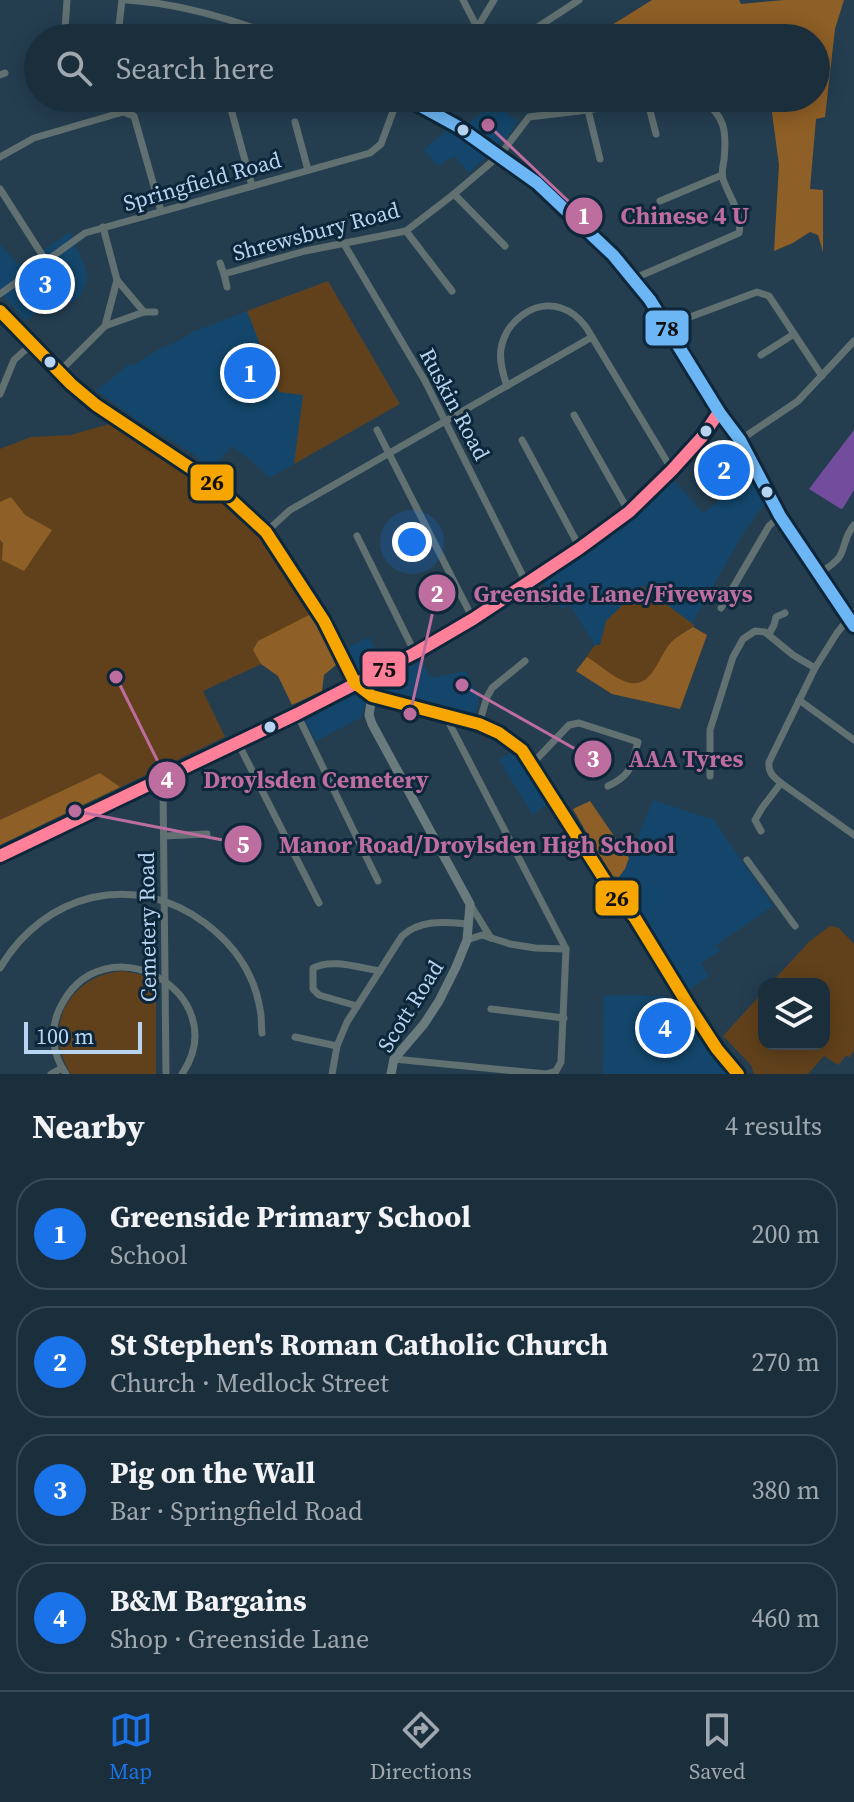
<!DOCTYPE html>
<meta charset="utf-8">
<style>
body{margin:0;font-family:"Source Serif 4",serif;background:#243643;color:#f1f3f6}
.controls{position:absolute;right:24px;bottom:24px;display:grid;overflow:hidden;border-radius:16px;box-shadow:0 4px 20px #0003}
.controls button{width:72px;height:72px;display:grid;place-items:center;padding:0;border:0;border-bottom:2px solid #394a56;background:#1b2e3c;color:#f1f3f6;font:40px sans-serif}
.scale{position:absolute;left:24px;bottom:20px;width:118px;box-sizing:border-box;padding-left:8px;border:4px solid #b7d5f0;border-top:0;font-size:22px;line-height:28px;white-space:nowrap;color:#b7d5f0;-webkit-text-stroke:6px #0d263a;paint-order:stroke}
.you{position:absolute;left:412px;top:542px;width:28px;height:28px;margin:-20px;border:6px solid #fff;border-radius:50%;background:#1a73e8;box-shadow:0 0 0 12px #1a73e833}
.badge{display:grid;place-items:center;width:52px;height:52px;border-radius:50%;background:#1a73e8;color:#fff;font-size:26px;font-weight:700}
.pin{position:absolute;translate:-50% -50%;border:4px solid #fff;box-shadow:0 2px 8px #0006}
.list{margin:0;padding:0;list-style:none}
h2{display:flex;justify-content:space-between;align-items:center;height:104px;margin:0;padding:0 32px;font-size:34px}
h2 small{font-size:26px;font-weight:400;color:#a0a8af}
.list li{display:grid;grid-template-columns:52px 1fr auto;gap:24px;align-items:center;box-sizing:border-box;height:112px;margin:0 16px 16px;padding:0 16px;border:2px solid #394a56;border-radius:32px}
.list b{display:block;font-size:30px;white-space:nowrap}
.list p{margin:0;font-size:26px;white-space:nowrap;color:#a0a8af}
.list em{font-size:26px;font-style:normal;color:#a0a8af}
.icon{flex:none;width:44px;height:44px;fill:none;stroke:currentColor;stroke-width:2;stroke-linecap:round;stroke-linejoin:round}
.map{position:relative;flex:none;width:854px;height:1074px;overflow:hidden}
.search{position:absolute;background:#1b2e3c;box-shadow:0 4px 20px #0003;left:24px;right:24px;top:24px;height:88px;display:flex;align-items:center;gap:20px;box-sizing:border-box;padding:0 28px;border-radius:44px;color:#a0a8af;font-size:30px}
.sheet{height:616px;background:#1b2e3c}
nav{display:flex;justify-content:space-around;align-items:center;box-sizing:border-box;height:112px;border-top:2px solid #394a56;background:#1b2e3c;font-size:22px;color:#a0a8af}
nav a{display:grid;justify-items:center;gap:4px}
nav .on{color:#1a73e8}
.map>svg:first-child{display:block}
</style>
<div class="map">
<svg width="854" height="1074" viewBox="0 0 854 1074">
<rect width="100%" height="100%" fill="#243e50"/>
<!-- built -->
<g fill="#13466a">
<path d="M494,104L518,121L508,136L469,173L454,156L437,166L424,150L449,127L458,131Z"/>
<path d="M70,232L86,270L87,280L81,295L73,302L65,303L56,296L26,321L0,292V244L20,266Z"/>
<path d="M328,281L400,404L269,478L253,462L232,446L212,469L189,451L137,420L96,390L109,381L129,364L134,365L159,349L180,340L192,332Z"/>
<path d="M753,478L766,501L741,537L692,623L693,627L707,635L680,709L612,694L576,671L595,645L570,605L561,609L543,581L611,534L652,500L673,479L703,513L730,492Z"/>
<path d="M369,637L391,677L421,661L431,678L466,671L479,698L476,714L389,692L373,693L364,706L362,717L316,741L304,719L349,697L355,686L357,673L347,648Z"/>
<path d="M512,751L550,802L533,815L499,760Z"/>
<path d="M653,800L714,820L773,906L716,945L720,951L701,963L709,976L689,990L638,909L611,876L619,877L625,869Z"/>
<path d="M604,995L665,996L679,1009L710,1053L727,1074H603Z"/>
</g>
<!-- green -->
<g fill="#61411b">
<path d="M328,281L400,404L294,464L303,395L279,392L247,311Z"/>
<path d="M113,423C148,446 184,467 216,493C263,532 297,582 324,635L203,691L225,737L0,845V449L31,437L71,435Z"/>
<path d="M642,586L694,625L693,627L707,635L680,709L612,694L576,671L595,645H600L606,621Z"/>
<path d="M830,926L839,928L854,944V1051L850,1057L846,1056L838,1065L824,1056L808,1074H754L751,1065L723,1036L764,991V1044H824V984H770L810,941Z"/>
<path d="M124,971L142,975L156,981V1074H71C41,1028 69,974 124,971Z"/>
</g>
<!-- forest -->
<g fill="#8e5f26">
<path d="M652,0H739L741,4L784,0H844L835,29L825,117L816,119L810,189L823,190V252L818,235L810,232L793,243L774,251L779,165L770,98H816V38H591Z"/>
<path d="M11,497L25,515L52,530L24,571L2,560L3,543L0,540V502Z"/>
<path d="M313,613L336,665L324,675L322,691L292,705L278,676L261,664L253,650L258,641Z"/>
<path d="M693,627L707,635L680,709L612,694L576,671L587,657C599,664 611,676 624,681C649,692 657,662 668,646C675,637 684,633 693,627Z"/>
<path d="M100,773L120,787L0,845V820Z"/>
<path d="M590,801L629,858L625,869L619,877L611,876L573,809Z"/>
</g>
<!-- water -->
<path fill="#724d9e" d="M854,430V490L843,508L841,509L809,489Z"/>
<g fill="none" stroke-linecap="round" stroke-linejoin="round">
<!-- street -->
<g stroke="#617071" stroke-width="7">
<path d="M67,0L65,29L70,38H74"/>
<path d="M126,0C179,3 232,19 281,38"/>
<path d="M463,0L477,27"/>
<path d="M113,38L118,34L122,0"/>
<path d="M471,38L494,0"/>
<path d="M521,38L579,0"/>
<path d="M0,75L5,73"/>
<path d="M228,98L252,186"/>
<path d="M406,98L457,126L537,183L613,255L650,300L719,412L740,440L780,516L854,626"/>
<path d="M647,99L656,134"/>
<path d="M426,109L433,98"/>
<path d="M588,110L600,159"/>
<path d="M295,122L308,170"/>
<path d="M0,157L34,138L123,112L134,116L161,211"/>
<path d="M0,189L46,261"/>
<path d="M454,194L505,246"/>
<path d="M660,201L722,175"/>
<path d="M103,227L117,280L144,312"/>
<path d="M406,231L452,291"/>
<path d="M344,244L425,381L527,584"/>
<path d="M220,263L224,274L305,251L406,231L454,194L500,155L529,117L588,110L651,98"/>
<path d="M224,274L227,287"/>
<path d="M633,279L739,233C743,214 729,197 723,179C721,172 723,166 724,160C727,131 725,115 700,98"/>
<path d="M0,294L85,233L370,153L381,144L398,98"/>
<path d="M0,311L71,384L96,405L213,483L266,532L324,621L355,683L372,696L479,724L499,733L522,750L615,896L635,918L687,1003L717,1049L738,1074"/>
<path d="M105,326L117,280"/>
<path d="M666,326L757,292L769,296L822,376"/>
<path d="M761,355L794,334"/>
<path d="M59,372L105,326L144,312H155"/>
<path d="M507,386C503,374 499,361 501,349C505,322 534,299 561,308C571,311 580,319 586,327L672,470"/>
<path d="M0,394L14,360L32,344"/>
<path d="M574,415L629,512"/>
<path d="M377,430L473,619"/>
<path d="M522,440L580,548"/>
<path d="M740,440L798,401L854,341"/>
<path d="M266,532L290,510L592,337"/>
<path d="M357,536L415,653"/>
<path d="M819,573C826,569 835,564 840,556C846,545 844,537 854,525"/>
<path d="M721,608L769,526L780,516"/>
<path d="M854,612L837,633L815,668L769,762C768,773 773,776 781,783L854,835"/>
<path d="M769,634L774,625L776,617L785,613"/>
<path d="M799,700L854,740"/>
<path d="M297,714L378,881"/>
<path d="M479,724L487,697L492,688L525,661"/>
<path d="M237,741L319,903"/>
<path d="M532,764L569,725L579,723L638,742C631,766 632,775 608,786"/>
<path d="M710,776V730L733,657L743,639L755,631L765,632L793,655L815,668"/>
<path d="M161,779L163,785L166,1074"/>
<path d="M761,831L755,820L762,808L781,783"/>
<path d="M164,836L207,834"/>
<path d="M0,856L297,714L415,653L473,619L580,548L629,512L672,470L702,437L719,412"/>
<path d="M747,860L795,926"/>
<path d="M470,904L491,938"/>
<path d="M467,940L482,935L510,944L535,948L566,949"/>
<path d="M0,968C44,893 134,870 205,923C233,944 254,973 260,1009C262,1017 261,1025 262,1033"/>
<path d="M357,1006L319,995L313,989V968C332,958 360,968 380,971"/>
<path d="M491,1009L564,1018"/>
<path d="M295,1037L337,1046"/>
<path d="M394,1059L546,1074L556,1071L561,1062L566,949L445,715"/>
<path d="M51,1074L62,1068"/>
<path d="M66,1074C53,1055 49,1032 59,1010C101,917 237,993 182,1074"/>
<path d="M332,1074L337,1046L347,1022L402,936C421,919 445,922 469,924"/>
</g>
<!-- secondary -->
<path stroke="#697b7c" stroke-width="9" d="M372,696L369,715L372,724L470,904L467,940L456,967L439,1001L424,1024L394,1059L391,1074"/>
<!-- bus-1 casing -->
<g stroke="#0d263a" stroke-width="18">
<path id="bus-1" d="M0,856L297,714L415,653L473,619L580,548L629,512L672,470L702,437L719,412"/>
</g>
<!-- bus-2 casing -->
<g stroke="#0d263a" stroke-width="18">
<path id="bus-2" d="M406,98L457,126L537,183L613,255L650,300L719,412L740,440L780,516L854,626"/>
</g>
<!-- bus-3 casing -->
<g stroke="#0d263a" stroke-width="18">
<path id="bus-3" d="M0,311L71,384L96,405L213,483L266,532L324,621L355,683L372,696L479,724L499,733L522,750L615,896L635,918L687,1003L717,1049L738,1074"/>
</g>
<!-- bus-1 -->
<use href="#bus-1" stroke="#ff8098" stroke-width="12"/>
<!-- bus-2 -->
<use href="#bus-2" stroke="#6db6f5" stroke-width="12"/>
<!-- bus-3 -->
<use href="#bus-3" stroke="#f7a600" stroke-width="12"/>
</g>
<!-- markers -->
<g fill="#b7d5f0" stroke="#0d263a" stroke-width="3">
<circle cx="463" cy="130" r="7"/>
<circle cx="50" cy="362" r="7"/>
<circle cx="706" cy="431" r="7"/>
<circle cx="767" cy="492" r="7"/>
<circle cx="270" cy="727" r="7"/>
</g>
<g text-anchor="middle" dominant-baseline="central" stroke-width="6" stroke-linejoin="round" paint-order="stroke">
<!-- street labels -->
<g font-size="22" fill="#b7d5f0" stroke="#0d263a">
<text transform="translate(202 181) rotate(-16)">Springfield Road</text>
<text transform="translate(316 231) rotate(-15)">Shrewsbury Road</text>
<text transform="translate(455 404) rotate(62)">Ruskin Road</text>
<text transform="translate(147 927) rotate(-91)">Cemetery Road</text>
<text transform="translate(410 1006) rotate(-58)">Scott Road</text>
</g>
</g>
<!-- callouts -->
<path fill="none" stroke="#bd6d9e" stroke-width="3" d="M488 125L584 216M410 714L437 593M462 685L593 759M116 677L167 780M75 811L243 844"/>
<g fill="#bd6d9e" stroke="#0d263a" stroke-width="3">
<circle cx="488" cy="125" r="8"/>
<circle cx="410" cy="714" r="8"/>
<circle cx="462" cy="685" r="8"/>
<circle cx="116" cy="677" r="8"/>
<circle cx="75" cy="811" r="8"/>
<circle cx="584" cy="216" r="20"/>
<circle cx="437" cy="593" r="20"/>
<circle cx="593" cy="759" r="20"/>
<circle cx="167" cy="780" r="20"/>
<circle cx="243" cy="844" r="20"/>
</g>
<g font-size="24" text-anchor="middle" font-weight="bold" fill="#fff">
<text x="584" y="224">1</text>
<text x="437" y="602">2</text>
<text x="593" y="767">3</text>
<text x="167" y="788">4</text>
<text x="243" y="853">5</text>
</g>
<g font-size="24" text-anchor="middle" font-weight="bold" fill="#bd6d9e" stroke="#0d263a" stroke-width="6" stroke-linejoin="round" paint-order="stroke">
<text x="685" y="224">Chinese 4 U</text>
<text x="613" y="602">Greenside Lane/Fiveways</text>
<text x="686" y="767">AAA Tyres</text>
<text x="316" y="788">Droylsden Cemetery</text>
<text x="477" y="853">Manor Road/Droylsden High School</text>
</g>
<g stroke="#0d263a" stroke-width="3">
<rect x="644" y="309" width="46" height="38" rx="8" fill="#6db6f5"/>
<rect x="189" y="463" width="46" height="39" rx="8" fill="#f7a600"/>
<rect x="361" y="650" width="46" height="38" rx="8" fill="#ff8098"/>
<rect x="594" y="879" width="46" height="38" rx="8" fill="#f7a600"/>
</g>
<g font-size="22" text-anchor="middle" font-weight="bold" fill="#111">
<text x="667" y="336">78</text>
<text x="212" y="490">26</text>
<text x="384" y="677">75</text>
<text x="617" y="906">26</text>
</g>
</svg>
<div class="controls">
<button><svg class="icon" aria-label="layers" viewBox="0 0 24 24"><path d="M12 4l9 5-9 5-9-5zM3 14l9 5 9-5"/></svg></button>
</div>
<div class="scale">100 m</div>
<div class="you"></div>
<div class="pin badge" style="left:250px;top:373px">1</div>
<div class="pin badge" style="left:724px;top:470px">2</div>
<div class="pin badge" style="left:45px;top:284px">3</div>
<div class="pin badge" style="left:665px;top:1028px">4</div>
<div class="search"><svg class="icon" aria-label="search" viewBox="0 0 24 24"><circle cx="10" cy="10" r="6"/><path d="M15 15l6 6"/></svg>Search here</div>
</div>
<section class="sheet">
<h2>Nearby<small>4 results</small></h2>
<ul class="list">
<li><span class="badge">1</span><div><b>Greenside Primary School</b><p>School</p></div><em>200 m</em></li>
<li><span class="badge">2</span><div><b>St Stephen's Roman Catholic Church</b><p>Church · Medlock Street</p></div><em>270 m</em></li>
<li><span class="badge">3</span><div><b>Pig on the Wall</b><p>Bar · Springfield Road</p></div><em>380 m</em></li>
<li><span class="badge">4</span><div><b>B&amp;M Bargains</b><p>Shop · Greenside Lane</p></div><em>460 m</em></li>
</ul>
</section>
<nav>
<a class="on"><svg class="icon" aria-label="map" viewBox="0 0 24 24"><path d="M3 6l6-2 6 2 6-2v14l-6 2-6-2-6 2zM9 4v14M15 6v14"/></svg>Map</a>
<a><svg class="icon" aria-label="directions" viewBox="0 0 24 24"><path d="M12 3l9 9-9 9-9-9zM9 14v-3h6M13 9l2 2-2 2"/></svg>Directions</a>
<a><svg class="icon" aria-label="saved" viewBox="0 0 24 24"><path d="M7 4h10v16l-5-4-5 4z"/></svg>Saved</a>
</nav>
